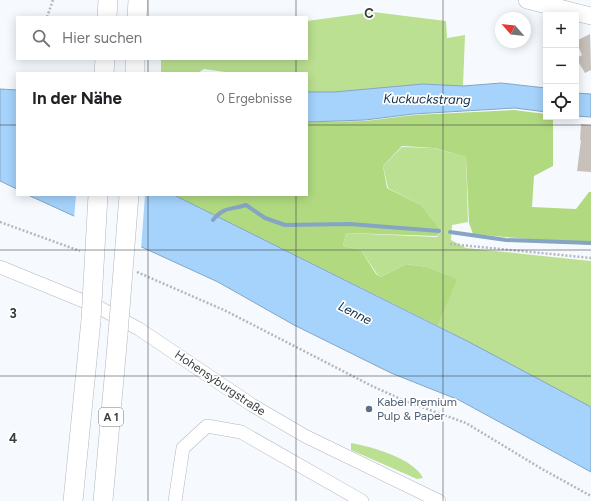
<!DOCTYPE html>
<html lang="de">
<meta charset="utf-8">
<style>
body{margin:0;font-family:Figtree,sans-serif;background:#f2f2f2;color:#202124}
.controls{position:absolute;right:12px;top:12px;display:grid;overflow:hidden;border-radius:0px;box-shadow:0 2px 10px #0003}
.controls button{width:36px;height:36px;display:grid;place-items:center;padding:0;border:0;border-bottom:1px solid #e0e0e0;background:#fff;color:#202124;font:20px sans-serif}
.compass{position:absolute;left:495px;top:12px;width:36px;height:36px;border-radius:50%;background:#fff;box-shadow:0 2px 10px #0003;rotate:298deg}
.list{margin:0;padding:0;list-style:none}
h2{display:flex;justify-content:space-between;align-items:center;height:52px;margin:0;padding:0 16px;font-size:17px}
h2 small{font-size:13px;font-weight:400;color:#757577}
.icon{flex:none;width:22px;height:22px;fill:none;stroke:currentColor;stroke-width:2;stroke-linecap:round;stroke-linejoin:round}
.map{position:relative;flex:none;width:591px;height:501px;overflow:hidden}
.search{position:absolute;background:#fff;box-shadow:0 2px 10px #0003;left:16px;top:16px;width:292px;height:44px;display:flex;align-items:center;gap:10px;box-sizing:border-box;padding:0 14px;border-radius:0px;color:#757577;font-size:15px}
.panel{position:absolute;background:#fff;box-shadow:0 2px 10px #0003;left:16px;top:72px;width:292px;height:124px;border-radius:0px}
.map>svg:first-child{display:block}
</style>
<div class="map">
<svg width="591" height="501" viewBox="0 0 591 501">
<rect width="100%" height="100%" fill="#f6fafe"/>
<!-- green -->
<g fill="#bbe091">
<path d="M373,12L446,21L447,38L465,35L463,86L423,84L334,92H307V73H232L204,69L198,73H161V59H307V21Z"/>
<path d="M402,147L433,148L466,157L468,222L452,225L451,240L466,248L591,261V407L438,326L456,279L427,267L406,264L381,277L377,274L361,250L343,246L346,233L437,237L442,231L421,205L388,188L383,166Z"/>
<path d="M351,443C372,447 413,458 423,478L417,479L351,450Z"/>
</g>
<!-- forest -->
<path fill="#b1da80" d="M514,110L546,114V117H553V166L534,176L532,207L576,209L589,192H591V245L473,234L469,223L466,157L434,148L402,146L383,166L387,188L421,205L442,231L437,236L346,233L343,246L361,250L376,274L381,277L406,264L427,267L457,279L438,326L174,195H307V122L365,121L414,115Z"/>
<!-- water -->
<g fill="#a5d3fc" stroke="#85a5c3">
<path d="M501,83L546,88V112L515,108L413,114L365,120L307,122V92H334L423,84L463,86Z"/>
<path d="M0,89L17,90V189L0,181Z"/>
<path d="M576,93L591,94V117L576,116Z"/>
<path d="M28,195H174L469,342L591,407V472L459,400L391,373L294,325L218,282Z"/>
</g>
<!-- pier -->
<path fill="#f6fafe" d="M76,195H145L141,250L74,219Z"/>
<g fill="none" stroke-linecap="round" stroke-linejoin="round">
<!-- stream -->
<g stroke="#85a5c3" stroke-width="4">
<path d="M213,220C224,206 232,210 246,205L265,218L285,225L350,224L439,231"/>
<path d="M450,232L506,240L591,243"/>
</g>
</g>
<!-- building -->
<g fill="#c7c0bb">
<path d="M590,34L591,70L585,73L576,58L582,55L576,41Z"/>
<path d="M581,124L591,125V172L577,171L581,140H580Z"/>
</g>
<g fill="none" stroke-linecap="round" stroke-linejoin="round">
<!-- minor casing -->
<g stroke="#b1b7bd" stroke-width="14">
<g id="minor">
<path d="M0,267L98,307L139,329L252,405L305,436L439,501"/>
<path d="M175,501L183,448L207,426L241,432L362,501"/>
</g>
</g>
<!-- major casing -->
<g stroke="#b1b7bd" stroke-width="18">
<path id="major" d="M527,0L591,16"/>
</g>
<!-- highway casing -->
<g stroke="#b1b7bd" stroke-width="20">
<g id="highway">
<path d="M107,17L108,0"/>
<path d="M137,17L138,0"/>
<path d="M104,73L105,59"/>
<path d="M135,73V59"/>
<path d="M73,501L91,320"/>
<path d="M103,501L118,334"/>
</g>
</g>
<!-- path -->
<g stroke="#b4b7bb" stroke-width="2.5" stroke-dasharray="2 2" stroke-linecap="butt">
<path d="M47,17L53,0"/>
<path d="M0,222L80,251"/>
<path d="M450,244L591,258"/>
<path d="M137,272L226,311L372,386L405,401L466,423L542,469L591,496"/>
</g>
<!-- minor -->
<use href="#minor" stroke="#fff" stroke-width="13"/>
<!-- major -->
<use href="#major" stroke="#fff" stroke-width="17"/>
<!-- highway -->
<use href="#highway" stroke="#fff" stroke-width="19"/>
<!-- highway-bridge casing -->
<g stroke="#b1b7bd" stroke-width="20" stroke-linecap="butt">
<g id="highway-bridge">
<path d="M91,320L98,195"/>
<path d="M118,334L129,195"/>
</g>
</g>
<!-- highway-bridge -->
<use href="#highway-bridge" stroke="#fff" stroke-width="19"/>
</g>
<!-- grid -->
<path fill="none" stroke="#393b3e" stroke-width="1" stroke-opacity="0.55" d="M148,0V17M296,0V17M443,0V501M148,59V73M296,59V73M0,125H17M307,125H591M148,195V501M296,195V501M0,250H591M0,376H591"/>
<!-- markers -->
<circle fill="#5c6f8a" stroke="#fff" stroke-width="1.5" cx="369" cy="409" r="4"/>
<g text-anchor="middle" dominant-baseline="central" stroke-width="3.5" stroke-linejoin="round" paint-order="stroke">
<!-- shield labels -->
<rect fill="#fff" stroke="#747678" stroke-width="1" x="99" y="408" width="24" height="18" rx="3"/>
<g font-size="11" font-weight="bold" fill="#393b3e">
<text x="111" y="417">A 1</text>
</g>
<!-- street labels -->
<g font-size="12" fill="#393b3e" stroke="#fff">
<text transform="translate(220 383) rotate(34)">Hohensyburgstraße</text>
</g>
<!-- service labels -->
<g font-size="12" fill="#4e5e75" stroke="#fff" text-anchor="start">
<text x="377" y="402">Kabel Premium<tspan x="377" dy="14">Pulp &amp; Paper</tspan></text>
</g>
<!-- water labels -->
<g font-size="13" font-style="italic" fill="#0e2f4a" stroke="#fff">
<text transform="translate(427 99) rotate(1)">Kuckuckstrang</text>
<text transform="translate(355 313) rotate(27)">Lenne</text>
</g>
</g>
<g font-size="13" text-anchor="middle" font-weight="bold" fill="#393b3e" stroke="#fff" stroke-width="3.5" stroke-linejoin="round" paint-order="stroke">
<text x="369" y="18">C</text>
<text x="13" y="318">3</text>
<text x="13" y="443">4</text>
</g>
</svg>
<div class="controls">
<button>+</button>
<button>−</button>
<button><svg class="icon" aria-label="locate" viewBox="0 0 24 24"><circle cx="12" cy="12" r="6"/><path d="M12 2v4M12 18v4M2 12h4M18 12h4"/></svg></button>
</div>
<svg class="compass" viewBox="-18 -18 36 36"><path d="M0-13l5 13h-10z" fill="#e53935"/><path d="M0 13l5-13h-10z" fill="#757577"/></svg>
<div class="search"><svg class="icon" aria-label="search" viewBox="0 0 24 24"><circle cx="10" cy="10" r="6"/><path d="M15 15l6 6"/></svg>Hier suchen</div>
<section class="panel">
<h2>In der Nähe<small>0 Ergebnisse</small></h2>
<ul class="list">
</ul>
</section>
</div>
